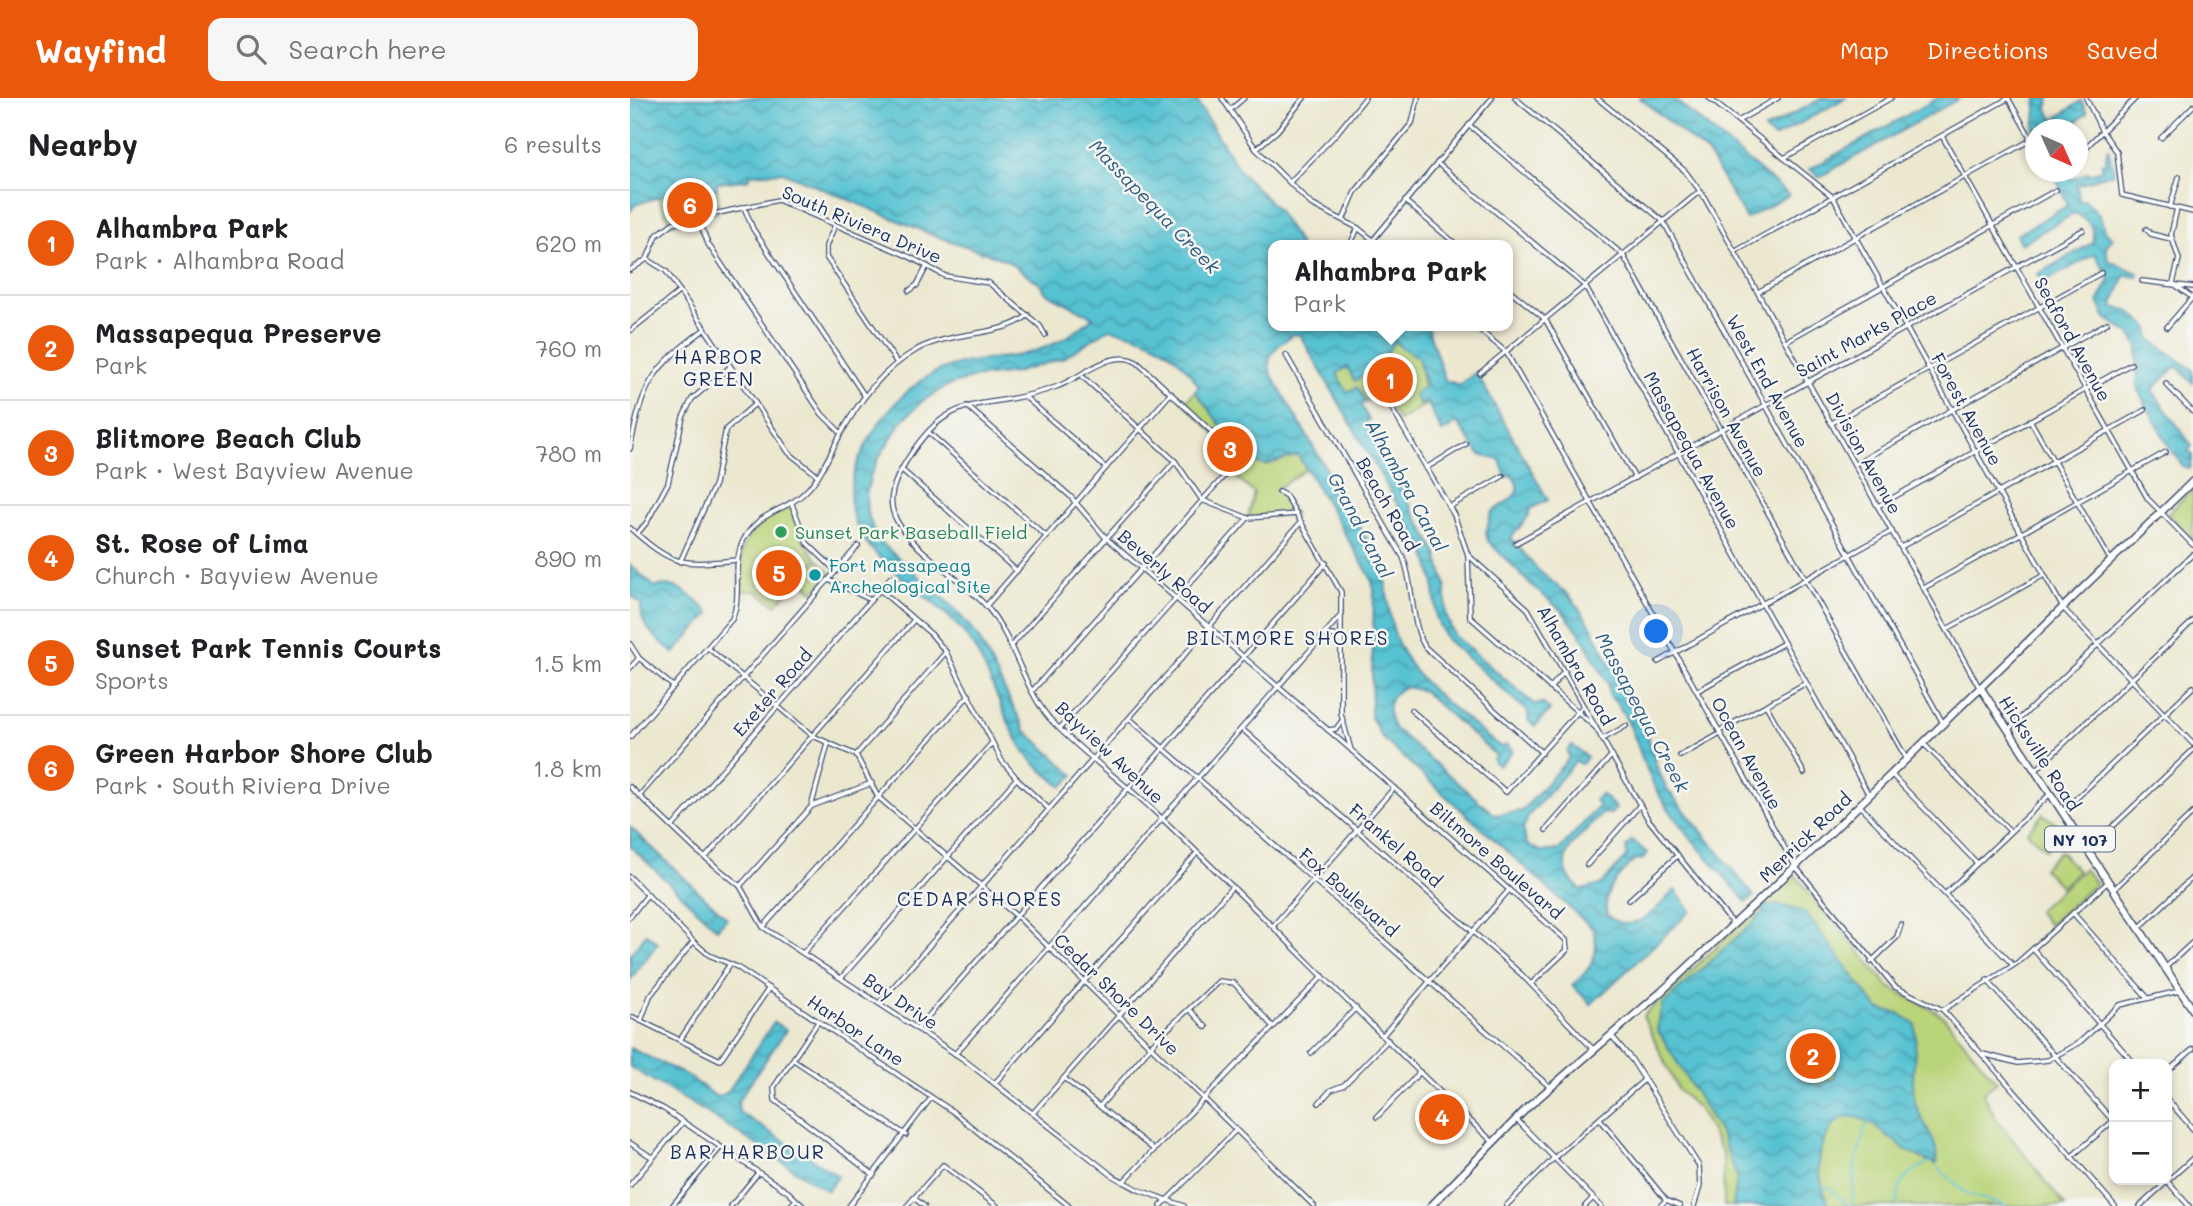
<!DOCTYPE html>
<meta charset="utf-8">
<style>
body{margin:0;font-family:Mali,sans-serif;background:#f6f6f6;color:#202124}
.controls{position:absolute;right:21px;bottom:21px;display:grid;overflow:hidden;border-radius:14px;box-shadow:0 4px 10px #0003}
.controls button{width:63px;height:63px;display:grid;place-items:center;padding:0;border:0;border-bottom:2px solid #e0e0e0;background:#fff;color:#202124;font:35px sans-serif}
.compass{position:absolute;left:1395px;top:21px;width:63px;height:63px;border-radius:50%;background:#fff;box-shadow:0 4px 10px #0003;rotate:135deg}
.you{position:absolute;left:1027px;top:534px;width:24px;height:24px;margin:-18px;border:5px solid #fff;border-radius:50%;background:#1a73e8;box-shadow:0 0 0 10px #1a73e833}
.badge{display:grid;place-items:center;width:46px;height:46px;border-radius:50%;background:#ea580c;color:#fff;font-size:23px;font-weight:700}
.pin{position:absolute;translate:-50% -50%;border:4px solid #fff;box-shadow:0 2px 7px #0006}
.popup{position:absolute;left:638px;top:142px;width:245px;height:91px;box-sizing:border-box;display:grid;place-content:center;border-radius:14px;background:#fff;filter:drop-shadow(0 2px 5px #0005);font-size:23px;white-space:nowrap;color:#757577}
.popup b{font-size:26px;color:#202124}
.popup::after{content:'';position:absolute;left:50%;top:100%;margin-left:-14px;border:14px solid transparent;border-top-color:#fff}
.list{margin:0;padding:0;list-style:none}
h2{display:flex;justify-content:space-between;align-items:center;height:91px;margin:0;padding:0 28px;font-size:30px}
h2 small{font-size:23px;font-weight:400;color:#757577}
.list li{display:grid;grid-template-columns:46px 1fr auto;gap:21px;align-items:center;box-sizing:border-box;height:105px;padding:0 28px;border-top:2px solid #e0e0e0}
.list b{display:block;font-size:26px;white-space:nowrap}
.list p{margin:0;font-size:23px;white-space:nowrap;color:#757577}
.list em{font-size:23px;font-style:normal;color:#757577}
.icon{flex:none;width:38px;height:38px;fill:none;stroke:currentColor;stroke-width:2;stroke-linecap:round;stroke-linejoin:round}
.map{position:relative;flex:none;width:1563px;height:1108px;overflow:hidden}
header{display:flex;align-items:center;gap:42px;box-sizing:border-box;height:98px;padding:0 35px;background:#ea580c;color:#fff}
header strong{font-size:33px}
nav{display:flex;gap:38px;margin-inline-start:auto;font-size:24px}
.search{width:490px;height:63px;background:#f6f6f6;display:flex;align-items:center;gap:18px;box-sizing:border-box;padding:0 24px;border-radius:14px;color:#757577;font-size:26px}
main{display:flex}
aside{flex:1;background:#fff}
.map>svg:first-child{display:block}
</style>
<header>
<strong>Wayfind</strong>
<div class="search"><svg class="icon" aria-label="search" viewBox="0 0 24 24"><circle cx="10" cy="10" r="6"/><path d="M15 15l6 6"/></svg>Search here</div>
<nav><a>Map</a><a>Directions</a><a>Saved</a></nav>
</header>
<main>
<aside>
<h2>Nearby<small>6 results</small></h2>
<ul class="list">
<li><span class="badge">1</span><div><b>Alhambra Park</b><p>Park · Alhambra Road</p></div><em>620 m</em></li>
<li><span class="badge">2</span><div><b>Massapequa Preserve</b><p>Park</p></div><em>760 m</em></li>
<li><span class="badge">3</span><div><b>Blitmore Beach Club</b><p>Park · West Bayview Avenue</p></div><em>780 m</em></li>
<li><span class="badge">4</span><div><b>St. Rose of Lima</b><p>Church · Bayview Avenue</p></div><em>890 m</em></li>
<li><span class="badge">5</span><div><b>Sunset Park Tennis Courts</b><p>Sports</p></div><em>1.5 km</em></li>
<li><span class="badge">6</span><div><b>Green Harbor Shore Club</b><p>Park · South Riviera Drive</p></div><em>1.8 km</em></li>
</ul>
</aside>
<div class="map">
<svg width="1563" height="1108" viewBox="0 0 1563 1108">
<defs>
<pattern id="grass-dots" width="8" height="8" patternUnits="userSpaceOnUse" patternTransform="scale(1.75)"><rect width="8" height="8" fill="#bad479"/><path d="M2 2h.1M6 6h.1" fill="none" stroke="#9fb66b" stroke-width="1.8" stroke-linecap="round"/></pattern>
<pattern id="water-waves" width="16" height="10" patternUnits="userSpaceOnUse" patternTransform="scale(1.75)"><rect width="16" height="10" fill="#57c2d2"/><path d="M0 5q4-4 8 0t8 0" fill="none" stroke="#479eae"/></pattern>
</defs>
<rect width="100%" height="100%" fill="#f6f6f2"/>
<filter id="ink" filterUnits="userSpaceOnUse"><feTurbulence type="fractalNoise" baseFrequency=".0143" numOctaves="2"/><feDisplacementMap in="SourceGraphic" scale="14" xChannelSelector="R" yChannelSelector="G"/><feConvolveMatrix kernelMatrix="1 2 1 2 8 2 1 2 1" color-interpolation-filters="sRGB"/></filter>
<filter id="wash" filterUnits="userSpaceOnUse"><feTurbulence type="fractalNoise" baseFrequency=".00686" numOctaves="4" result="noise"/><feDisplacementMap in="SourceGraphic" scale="28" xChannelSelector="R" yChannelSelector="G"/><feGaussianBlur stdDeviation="1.57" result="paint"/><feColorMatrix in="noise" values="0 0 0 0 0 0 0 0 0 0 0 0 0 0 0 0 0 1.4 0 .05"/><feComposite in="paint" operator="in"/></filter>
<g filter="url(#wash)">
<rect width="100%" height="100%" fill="#ece8d0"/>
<!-- grass -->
<path fill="url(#grass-dots)" stroke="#6a826c" stroke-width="2" d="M187,461L201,474L184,494L170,481Z"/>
<!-- park -->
<g fill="#bad479" stroke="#6a826c" stroke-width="2">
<path d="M61,90L65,94L87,90L88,115L41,126L28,99Z"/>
<path d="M765,242L769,248L788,259L797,306L768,323L752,295L736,304L727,289L717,295L706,276L717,269L735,276C751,268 754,254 765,242Z"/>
<path d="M565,293L595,332L592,335L596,334L609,359L635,367L668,357L676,371L647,391L665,416L618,419L624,395L599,373L604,367L583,334L554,305Z"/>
<path d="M1563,390V442L1538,416Z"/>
<path d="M160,406L169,435L187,461L146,507L125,493H109C108,445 117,429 160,406Z"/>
<path d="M1413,716L1433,731L1416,752L1397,734Z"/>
<path d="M1430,753L1448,773L1431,789L1413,770Z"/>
<path d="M1454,771L1466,785L1419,827L1407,813Z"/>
<path d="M1164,776L1259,889L1312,917L1367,984L1353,995L1365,1019L1435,1108H1094L1093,1055L1068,1010L1048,992L1013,918Z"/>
</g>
<!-- water -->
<g fill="url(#water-waves)" stroke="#397898" stroke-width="2" fill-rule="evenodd">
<path d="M0,0H565L609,72L647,111L670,147H643V228H797L815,282L830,287L846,274L918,402L900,411L899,417L881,440L909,473L940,498L960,526L987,580L1003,603L1010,622H1013L1027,670L1037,691L1124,798L1116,804C1088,770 1055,737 1031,700C1009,667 1007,624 979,597L978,586L949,534L932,513L901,487L858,443L856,435L861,415C873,404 900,397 881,377L876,379L870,362L850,357L827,325L812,334L797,304L789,307L784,296L796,288L788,259L769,248L765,242L750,266L725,283L717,269L707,276L717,294L727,289L736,304L731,307L739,322L736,325L774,388L771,391L806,453L816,488V517L824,537L905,607L912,605L920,612L905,628L898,622V614L816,541L806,520L804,485L796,456L670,237L664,236C649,246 634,256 641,276L751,465C758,488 757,512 764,534C779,583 827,612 864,644L871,649L877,647L883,653L869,668L863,663L865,657L861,653L793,593L777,589L770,591C755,603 757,614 764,630L865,717L892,713L939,660L937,653L942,647L957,659L952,666L945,664L898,718L893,732L897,747L912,754L929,752L969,708L965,702L971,696L986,710L981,716L973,715C949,741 914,761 951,792L971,787L997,758L996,749L1002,742L1017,755L1012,762L1005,761C989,779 971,792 977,817C1005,841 1025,811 1045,792L1061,813L961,906L942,887C962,871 971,856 963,831L752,640L741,619L744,491L740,478L668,357L635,367L613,362L596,334L592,335L594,332L565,293L569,288C546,252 521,238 479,231L433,260L385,275L342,280L317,288L291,304L272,323L250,358L241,376L236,397L237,413L246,440L324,510L347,537L395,632L444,677L432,689C418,677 400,664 391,648C372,617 362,579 343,548C303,482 184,454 231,357C246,324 267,298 298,278C326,261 359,263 390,257C417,251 443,238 463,219L416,195L410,186L376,162L300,136L153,74L120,76L119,81L87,85V90L65,94L60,90L6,106L0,113Z"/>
<path d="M1010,0H1043L1159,97L1116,121L1078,56Z"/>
<path d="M1192,0H1215L1144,40L1134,32Z"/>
<path d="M1308,0H1330L1189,79L1180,71Z"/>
<path d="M1407,0H1420L1417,11L1424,22L1451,3L1457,15L1438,31L1406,32L1405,47L1403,45Z"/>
<path d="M1478,49L1484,75L1447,87L1449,103L1456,102L1470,118L1475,133L1483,140L1476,148L1478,162L1508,175L1507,179L1495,177L1482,209L1498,212L1519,230L1520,241L1563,272V285L1546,268L1522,292L1562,348L1558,353L1563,357L1560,371L1553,369L1545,355L1543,356L1507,290L1508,249L1501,237L1476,220L1468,204L1480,182L1465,156L1413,185L1408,176L1462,145C1466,129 1459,123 1445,115L1391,146L1386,137L1438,107L1423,74H1437L1441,82L1458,74L1460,76L1473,71L1471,65H1475Z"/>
<path d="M0,467L25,489C48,481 63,501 80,515L44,555C27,541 9,529 11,506L0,496Z"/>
<path d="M0,729L97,820L87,831L0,748Z"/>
<path d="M1150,807L1175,814L1248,911L1270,916L1285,926C1288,952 1278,985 1287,1010C1294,1029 1310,1044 1306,1066C1295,1062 1282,1056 1272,1049C1249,1033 1216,994 1195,1041C1184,1065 1190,1084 1199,1108H1103L1107,1079L1090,1035L1027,931L1032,907L1133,815V808ZM1191,947L1207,961L1203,969L1205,978L1203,982L1193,983L1192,987L1172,982L1168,975L1171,963Z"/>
<path d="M16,836L28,845L0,882V857Z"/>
<path d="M144,924L156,932L108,1003L109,1014L208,1078L197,1093L79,1016L0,969V950L58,978L87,999L97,995Z"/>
</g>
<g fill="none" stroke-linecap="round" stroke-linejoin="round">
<!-- stream -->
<g stroke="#57c2d2" stroke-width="2">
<path d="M1308,1070L1337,1096L1376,1108"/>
<path d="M1189,1088L1200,1090L1219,1108"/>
<path d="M1222,1108L1225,1067L1238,1020"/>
<path d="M1266,1108C1270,1077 1276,1078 1299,1064"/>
</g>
</g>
</g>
<g filter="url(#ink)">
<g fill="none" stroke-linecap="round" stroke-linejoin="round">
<!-- minor casing -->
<g stroke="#3a4b6f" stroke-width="6">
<g id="minor">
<path d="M592,0L626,51L681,106L728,130L749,147"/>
<path d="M885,0L1033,123L1313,625"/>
<path d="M967,0L1055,73L1073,97L1349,589"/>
<path d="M1079,0L1203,99L1433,510L1563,646"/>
<path d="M1456,0L1472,33L1487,54L1492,97L1563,114"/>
<path d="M600,12L614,0"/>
<path d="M1108,23L1148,0"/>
<path d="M839,27L993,157L1276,660"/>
<path d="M1312,38L1518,401L1563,447"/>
<path d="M1531,40L1563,8"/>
<path d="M626,51L647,33L674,0"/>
<path d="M1448,57L1506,0"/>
<path d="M1154,60L1261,0"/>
<path d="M807,65L955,188L1239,697"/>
<path d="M660,84L707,35L735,0"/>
<path d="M775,103L827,147"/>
<path d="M114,109L123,131L234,297"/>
<path d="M1540,109L1549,79"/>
<path d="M68,120L78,146L192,316L211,335"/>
<path d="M713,122L725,94L782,25L788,0"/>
<path d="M205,127L196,148V159L267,265"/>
<path d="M1516,131L1521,136L1541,141"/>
<path d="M743,142L862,0"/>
<path d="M720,147L728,130"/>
<path d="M1106,153L1379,0"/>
<path d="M17,161L36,173L159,355L188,378"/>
<path d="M0,172L17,161L27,137L43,125L148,102L280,159L315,178L359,185L410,228L415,237"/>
<path d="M1512,183L1563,189"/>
<path d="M1543,185L1549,161L1541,137L1547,110"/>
<path d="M1544,186L1563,200"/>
<path d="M877,190L915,221L1005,380"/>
<path d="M279,193L287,187L297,168"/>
<path d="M1128,194L1399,43V37L1378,0"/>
<path d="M845,228L876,254L1165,768L1265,889L1313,912L1485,1108"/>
<path d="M1537,229L1562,200"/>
<path d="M0,233L50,193"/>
<path d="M1156,243L1426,92"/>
<path d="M656,257L773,459C785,489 779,521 795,549L912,655"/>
<path d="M850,275L1070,93"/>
<path d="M453,279L545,363L572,402L618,420L667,416"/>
<path d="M1536,286L1563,314"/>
<path d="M748,287L824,417L838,457L898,511L1018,721L1103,826"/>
<path d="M394,298L476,370"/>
<path d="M337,308L440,398L476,440L719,650"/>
<path d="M1400,322L1481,463"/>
<path d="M1202,325L1471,175"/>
<path d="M298,334L417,439"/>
<path d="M0,351C13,285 21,271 75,231"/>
<path d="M1225,366L1477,225"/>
<path d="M796,370L836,346"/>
<path d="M272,372L387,473"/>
<path d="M649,394L656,398L711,494V616L721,652L936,842L937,852L901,886"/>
<path d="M161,404L177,445L206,473"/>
<path d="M1248,408L1501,266"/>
<path d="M819,409L873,378"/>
<path d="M0,430C44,469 50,467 107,462"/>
<path d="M7,436L17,424L38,385L53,319L62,301L100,269"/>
<path d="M886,445L1453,132"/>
<path d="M1271,449L1515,312"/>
<path d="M838,457L840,519L965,629"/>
<path d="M50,464L85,386L96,331L125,306"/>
<path d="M199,482L241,502"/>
<path d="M1294,490L1536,354"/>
<path d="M250,492L301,536L316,554L372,663L390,684L419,711"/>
<path d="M356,508L541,295"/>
<path d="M1317,531L1414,477"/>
<path d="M695,538L704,537L711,545"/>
<path d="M0,546L9,560L44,589"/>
<path d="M382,547L545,363"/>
<path d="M78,550L183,638L226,657L248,699L391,822L684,1108"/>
<path d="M1028,564L1262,433"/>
<path d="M0,570L9,560"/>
<path d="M920,590L935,573"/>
<path d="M403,592L603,368L582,334L508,265C483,248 452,280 426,289C349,317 320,286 271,372C262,389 257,405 267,423C283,453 334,482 358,510C385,543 393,589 419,620C450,654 489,680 523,712C638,820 746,936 863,1044"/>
<path d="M1067,593L1154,545"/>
<path d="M1136,607L1174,675"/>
<path d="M781,612L876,694L953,608"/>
<path d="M499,620L921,990"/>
<path d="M430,630L618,420"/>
<path d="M612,631L891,876L963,951"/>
<path d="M1379,631L1563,456"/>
<path d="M698,632L706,631L711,624"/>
<path d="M1089,633L1176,585"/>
<path d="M0,639L102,521C113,496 101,468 113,443C129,411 158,414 178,391C191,377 199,358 208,341C228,304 251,272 288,251C322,233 375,238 398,217"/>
<path d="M973,641L996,628"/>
<path d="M1293,645L1380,733"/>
<path d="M226,657L316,554"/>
<path d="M1050,658L1090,636"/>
<path d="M1405,673L1563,523"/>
<path d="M1261,676L1347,765"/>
<path d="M0,689L67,753L110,788L133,829L333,961L483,1078L509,1092L554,1108"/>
<path d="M10,697L228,448"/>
<path d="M182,708L242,685"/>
<path d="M1230,708L1383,867"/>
<path d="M1433,713L1563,589"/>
<path d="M43,728L261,479"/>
<path d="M916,732L982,657"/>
<path d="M1458,752L1563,652"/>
<path d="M75,760L284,522"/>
<path d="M957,767L1010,707"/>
<path d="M0,779L64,844L79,857L107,869L322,1013L439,1108"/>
<path d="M110,788L181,709L198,646"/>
<path d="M1484,791L1563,715"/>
<path d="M1315,796L1420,696"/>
<path d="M999,802L1048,757"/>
<path d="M1443,815L1517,899"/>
<path d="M0,819L18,796"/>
<path d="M134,828L339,597"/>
<path d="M643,828L764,690"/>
<path d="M1509,830L1563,779"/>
<path d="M1403,851L1505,966"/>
<path d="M174,854L362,645"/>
<path d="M1241,864L1267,839L1271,826"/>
<path d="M1535,870L1563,844"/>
<path d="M212,879L386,681"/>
<path d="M1357,882L1484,1024"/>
<path d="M249,905L671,424"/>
<path d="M560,912L576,929"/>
<path d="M1313,912L1387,865L1478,784"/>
<path d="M3,919L90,962L139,890"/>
<path d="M11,923L20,898L63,844"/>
<path d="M188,924L144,989L145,1002L244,1077"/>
<path d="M287,931L696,465"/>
<path d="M753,937L879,792"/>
<path d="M981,937L1002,962L1069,1068L1070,1088L1064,1108"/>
<path d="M50,942L100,866"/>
<path d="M681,955L726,910"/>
<path d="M325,956L712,516"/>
<path d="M1353,956L1388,965L1418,962L1450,944L1490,907L1549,893"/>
<path d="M164,962L276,1037"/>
<path d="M1537,974L1563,951"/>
<path d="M435,981L523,1051"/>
<path d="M365,985L567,755"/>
<path d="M0,994L34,1011L158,1094L173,1108"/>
<path d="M1537,1001L1563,1031"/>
<path d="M689,1005L701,992L714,987L758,942"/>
<path d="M470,1008L528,940L589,883L604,885L643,929"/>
<path d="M403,1015L602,789"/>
<path d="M747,1019L790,974"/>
<path d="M970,1021L1036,1102L1050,1108"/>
<path d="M887,1022L971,1108"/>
<path d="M0,1045L23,1060"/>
<path d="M1441,1059L1483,1023"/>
<path d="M1536,1082L1559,1108"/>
<path d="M493,1084L693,878"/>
<path d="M0,1087L53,1024"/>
<path d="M284,1100L294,1108"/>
<path d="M42,1108L91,1049"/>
<path d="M101,1108L128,1075"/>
<path d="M160,1108L166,1102"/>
<path d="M219,1108L301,1000"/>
<path d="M277,1108L313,1067L367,1108"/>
<path d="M531,1108L606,1032"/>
<path d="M876,1108L924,1060L1014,982"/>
<path d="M955,1108L963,1100"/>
<path d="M1030,1108L1036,1102"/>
<path d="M1510,1108L1563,1060"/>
</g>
</g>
<!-- primary casing -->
<g stroke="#3a4b6f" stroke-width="9">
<g id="primary">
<path d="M1350,589L1563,912"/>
<path d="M801,1108L898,1009L1031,894L1184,751L1563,383"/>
</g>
</g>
<!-- minor -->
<use href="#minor" stroke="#fff" stroke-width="3.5"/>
<!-- primary -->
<use href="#primary" stroke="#fff" stroke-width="6"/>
</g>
</g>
<!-- markers -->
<circle fill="#2e9e5b" stroke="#f6f6f2" stroke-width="2.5" cx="151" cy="434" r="7"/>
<circle fill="#0f9aa8" stroke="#f6f6f2" stroke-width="2.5" cx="185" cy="477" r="7"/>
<g text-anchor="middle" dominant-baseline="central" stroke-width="5" stroke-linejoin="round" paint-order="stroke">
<!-- shield labels -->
<rect fill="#f6f6f2" stroke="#5d6b8a" stroke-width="2" x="1415" y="728.5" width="70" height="25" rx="5"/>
<g font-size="16" font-weight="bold" fill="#1b2f5e">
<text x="1450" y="741">NY 107</text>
</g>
<!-- street labels -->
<g font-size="18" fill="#1b2f5e" stroke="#f6f6f2">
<text transform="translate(232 126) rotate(23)">South Riviera Drive</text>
<text transform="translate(1236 236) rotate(-29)">Saint Marks Place</text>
<text transform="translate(1443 241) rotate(61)">Seaford Avenue</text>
<text transform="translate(1138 283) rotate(61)">West End Avenue</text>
<text transform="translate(1337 311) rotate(61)">Forest Avenue</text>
<text transform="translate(1097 314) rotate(61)">Harrison Avenue</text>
<text transform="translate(1062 352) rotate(61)">Massapequa Avenue</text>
<text transform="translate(1234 355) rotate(61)">Division Avenue</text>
<text transform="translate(758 406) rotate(60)">Beach Road</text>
<text transform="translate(535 473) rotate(41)">Beverly Road</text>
<text transform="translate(946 567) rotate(60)">Alhambra Road</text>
<text transform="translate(142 594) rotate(-49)">Exeter Road</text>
<text transform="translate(480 654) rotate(43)">Bayview Avenue</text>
<text transform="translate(1117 655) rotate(61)">Ocean Avenue</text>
<text transform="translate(1410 655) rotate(57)">Hicksville Road</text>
<text transform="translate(1175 739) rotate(-44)">Merrick Road</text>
<text transform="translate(766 747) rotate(41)">Frankel Road</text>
<text transform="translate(867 762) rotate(41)">Biltmore Boulevard</text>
<text transform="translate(719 794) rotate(41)">Fox Boulevard</text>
<text transform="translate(487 896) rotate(44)">Cedar Shore Drive</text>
<text transform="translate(271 903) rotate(34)">Bay Drive</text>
<text transform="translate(226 932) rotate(34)">Harbor Lane</text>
</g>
<!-- leisure labels -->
<g font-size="18" fill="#27864d" stroke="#f6f6f2" text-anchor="start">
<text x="165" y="434">Sunset Park Baseball Field</text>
</g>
<!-- culture labels -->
<g font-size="18" fill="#0d838f" stroke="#f6f6f2" text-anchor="start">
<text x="199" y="467">Fort Massapeag<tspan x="199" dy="21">Archeological Site</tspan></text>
</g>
<!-- water labels -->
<g font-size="19" font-style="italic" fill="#2d5b81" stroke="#f6f6f2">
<text transform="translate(525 108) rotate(46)">Massapequa Creek</text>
<text transform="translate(777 387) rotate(61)">Alhambra Canal</text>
<text transform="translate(731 427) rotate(62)">Grand Canal</text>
<text transform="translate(1013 614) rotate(62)">Massapequa Creek</text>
</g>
<!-- neighbourhood labels -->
<g font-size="19" letter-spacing="2" fill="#1b2f5e" stroke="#f6f6f2">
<text x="89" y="258">HARBOR<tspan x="89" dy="22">GREEN</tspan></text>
<text x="658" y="539">BILTMORE SHORES</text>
<text x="350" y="800">CEDAR SHORES</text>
<text x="118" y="1053">BAR HARBOUR</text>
</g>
</g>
</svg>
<div class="controls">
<button>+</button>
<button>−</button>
</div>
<svg class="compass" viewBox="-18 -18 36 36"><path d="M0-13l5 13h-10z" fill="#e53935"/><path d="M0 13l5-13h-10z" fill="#757577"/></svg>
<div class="you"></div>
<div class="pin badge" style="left:760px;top:282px">1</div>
<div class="popup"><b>Alhambra Park</b>Park</div>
<div class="pin badge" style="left:1183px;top:958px">2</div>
<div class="pin badge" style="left:600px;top:351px">3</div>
<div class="pin badge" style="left:812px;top:1019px">4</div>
<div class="pin badge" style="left:149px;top:475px">5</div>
<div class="pin badge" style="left:60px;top:107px">6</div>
</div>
</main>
